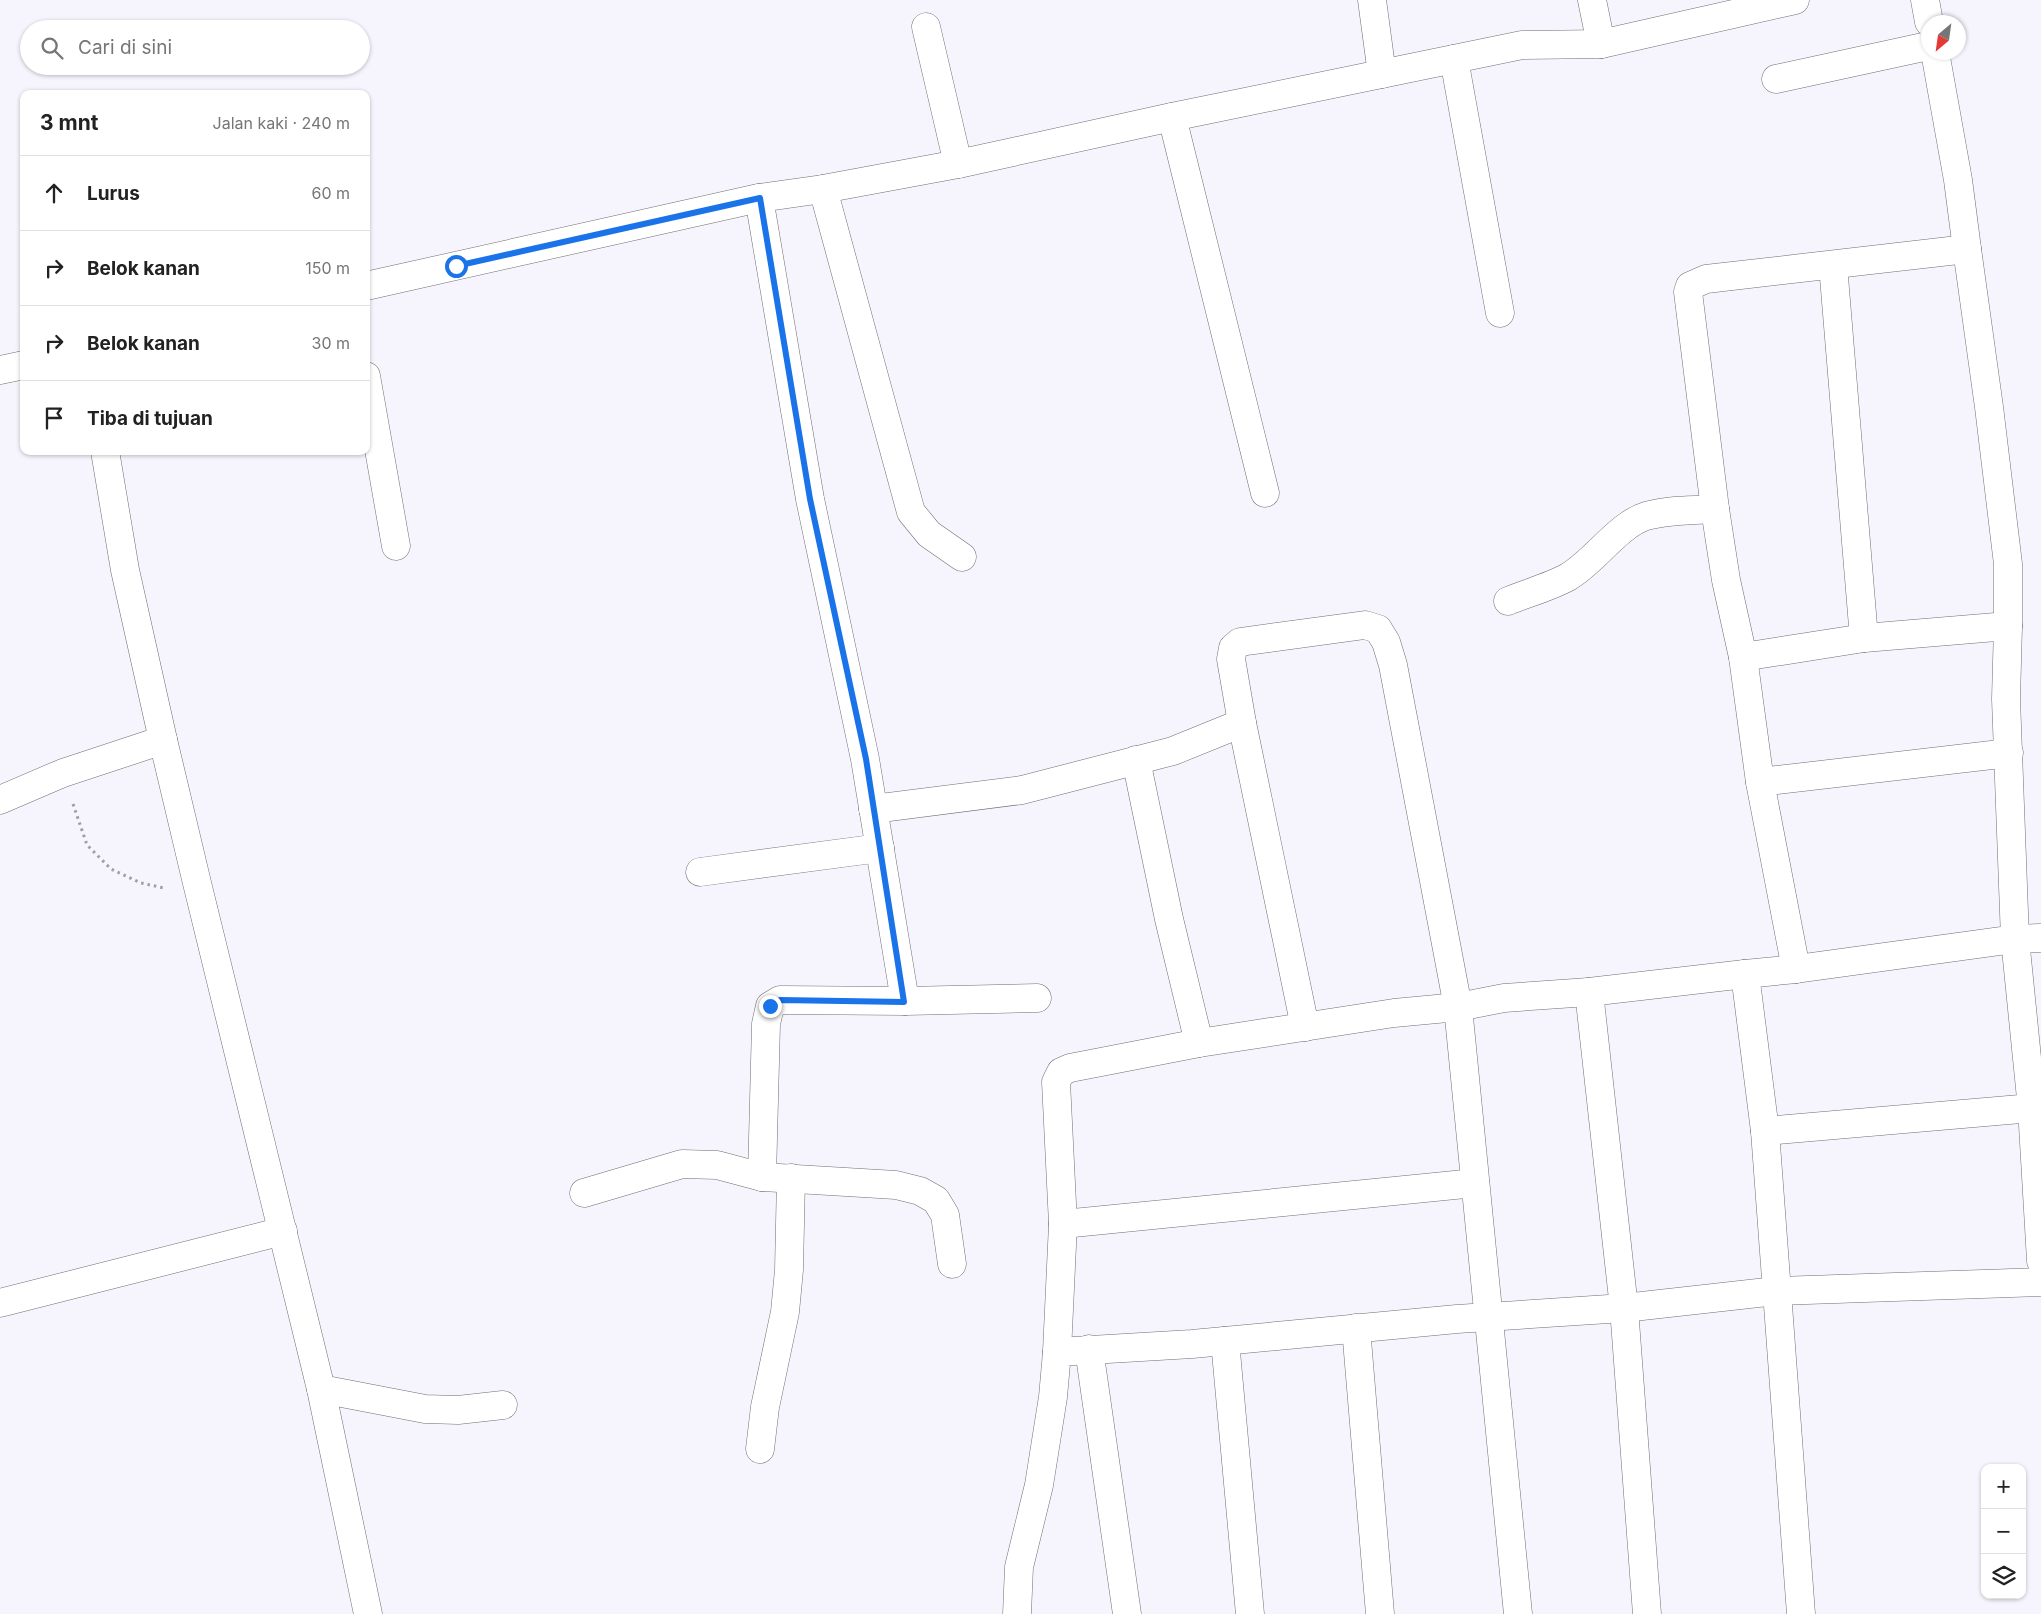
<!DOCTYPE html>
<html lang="id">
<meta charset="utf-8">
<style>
body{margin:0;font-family:Inter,sans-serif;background:#f6f6f6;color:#222}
.controls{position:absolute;right:15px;bottom:15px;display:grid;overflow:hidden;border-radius:10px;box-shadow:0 1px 4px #0004}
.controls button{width:45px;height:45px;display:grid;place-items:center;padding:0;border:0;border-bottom:1px solid #e0e0e0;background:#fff;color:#222;font:25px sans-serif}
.compass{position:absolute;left:1921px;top:15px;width:45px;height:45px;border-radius:50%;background:#fff;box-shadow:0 1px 4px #0004;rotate:209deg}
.stop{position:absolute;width:15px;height:15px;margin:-11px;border:4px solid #1a73e8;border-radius:50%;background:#fff}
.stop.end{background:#1a73e8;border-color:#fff;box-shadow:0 1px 5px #0008}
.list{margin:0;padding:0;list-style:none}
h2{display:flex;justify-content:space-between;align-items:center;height:65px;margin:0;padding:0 20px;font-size:21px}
h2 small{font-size:16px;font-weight:400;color:#767676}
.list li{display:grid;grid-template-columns:32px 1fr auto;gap:15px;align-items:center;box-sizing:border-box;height:75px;padding:0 20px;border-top:1px solid #e0e0e0}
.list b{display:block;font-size:19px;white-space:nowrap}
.list em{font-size:16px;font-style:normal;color:#767676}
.icon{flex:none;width:28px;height:28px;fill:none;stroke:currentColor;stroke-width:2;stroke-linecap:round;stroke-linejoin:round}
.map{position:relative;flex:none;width:2041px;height:1614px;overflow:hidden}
.search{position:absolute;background:#fff;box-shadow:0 1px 4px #0004;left:20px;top:20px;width:350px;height:55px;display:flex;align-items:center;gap:12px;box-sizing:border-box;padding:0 18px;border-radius:28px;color:#767676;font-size:19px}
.panel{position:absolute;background:#fff;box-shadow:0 1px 4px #0004;left:20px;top:90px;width:350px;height:365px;border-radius:10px}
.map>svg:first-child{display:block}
</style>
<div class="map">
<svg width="2041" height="1614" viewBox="0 0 2041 1614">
<rect width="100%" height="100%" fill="#f6f5fd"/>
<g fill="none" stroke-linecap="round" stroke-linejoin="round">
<!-- minor casing -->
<g stroke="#6f6e75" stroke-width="29">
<g id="minor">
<path d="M1372,0L1382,74"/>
<path d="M1592,0L1601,44"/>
<path d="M1925,0L1929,22"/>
<path d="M926,27L958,164"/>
<path d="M1935,52L1958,180L1967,249L1989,407L2008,564V626L2006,699L2015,939L2032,1108L2041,1261"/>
<path d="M1454,59L1500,313"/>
<path d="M1776,79L1928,46"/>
<path d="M1172,117L1265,493"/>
<path d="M823,189L911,512L929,534L962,557"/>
<path d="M759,198L810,499L865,759L905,1001"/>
<path d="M1833,265L1864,638"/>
<path d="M366,376L396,546"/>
<path d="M105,451L125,570L163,740L197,883L321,1389L368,1614"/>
<path d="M1508,601C1527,593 1550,587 1568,577C1595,561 1618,525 1646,516C1668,510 1692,510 1715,509"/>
<path d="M1743,657L1864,638L2008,626"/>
<path d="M1136,760L1169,919L1199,1043"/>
<path d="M1760,782L2009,753"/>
<path d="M0,800L63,773L163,740"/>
<path d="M873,809L1022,790L1173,751L1242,723"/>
<path d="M700,872L880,848"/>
<path d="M1796,969L1760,782L1743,657L1726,580L1715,509L1688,292L1690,286L1706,279L1967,249"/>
<path d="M1589,992L1624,1308L1647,1614"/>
<path d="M1305,1027L1242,723L1231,659L1233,648L1240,642L1365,625L1378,629L1386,642L1393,665L1458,1007L1518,1614"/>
<path d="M1765,1131L2032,1108"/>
<path d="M762,1177L766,1024L770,1006L780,1000L905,1001L1037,998"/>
<path d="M584,1193L682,1164L717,1165L762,1177L896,1185L920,1191L936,1200L945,1215L952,1264"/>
<path d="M1063,1224L1475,1183"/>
<path d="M0,1303L283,1231"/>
<path d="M1356,1328L1380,1614"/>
<path d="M1225,1341L1250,1614"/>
<path d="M1089,1349L1127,1614"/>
<path d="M1057,1352L1063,1224L1056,1082L1061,1072L1070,1068L1199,1043L1394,1013L1458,1007L1504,998L1589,992L1745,974"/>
<path d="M321,1389L425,1409L458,1410L503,1405"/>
<path d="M760,1449L765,1407L785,1312L789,1270L791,1178"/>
<path d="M1017,1614L1019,1567L1039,1485L1053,1397L1057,1352L1192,1344L1457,1319L1624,1308L1776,1291L2041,1282"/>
<path d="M1801,1614L1765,1131L1745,974L1796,969L2015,939L2041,938"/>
</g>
</g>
<!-- tertiary casing -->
<g stroke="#6f6e75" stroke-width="29">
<g id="tertiary">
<path d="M366,286L759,198L823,189L958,164L1172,117L1522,45L1601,44L1795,0"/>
<path d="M0,370L24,365"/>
</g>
</g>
<!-- path -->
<path stroke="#9f9ea5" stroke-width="3" stroke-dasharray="2.5 4" stroke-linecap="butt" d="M73,804L87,845L111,869L141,883L164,888"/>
<!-- minor -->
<use href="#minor" stroke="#fff" stroke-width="28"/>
<!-- tertiary -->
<use href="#tertiary" stroke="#fff" stroke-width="28"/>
</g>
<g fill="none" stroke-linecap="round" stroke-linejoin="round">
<!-- route -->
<path stroke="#1a73e8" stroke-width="6" d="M456,266L760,198L810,499L866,759L904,1002L780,1000L770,1006"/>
</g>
</svg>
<div class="controls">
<button>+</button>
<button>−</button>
<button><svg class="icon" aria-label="layers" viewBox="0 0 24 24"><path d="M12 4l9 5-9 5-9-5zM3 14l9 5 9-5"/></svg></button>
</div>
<svg class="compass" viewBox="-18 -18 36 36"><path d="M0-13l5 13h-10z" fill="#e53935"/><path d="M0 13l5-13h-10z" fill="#767676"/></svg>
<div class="stop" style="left:456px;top:266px"></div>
<div class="stop end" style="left:770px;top:1006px"></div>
<div class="search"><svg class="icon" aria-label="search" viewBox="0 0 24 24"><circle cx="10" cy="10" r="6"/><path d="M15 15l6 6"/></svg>Cari di sini</div>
<section class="panel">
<h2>3 mnt<small>Jalan kaki · 240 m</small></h2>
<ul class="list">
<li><svg class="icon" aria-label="ahead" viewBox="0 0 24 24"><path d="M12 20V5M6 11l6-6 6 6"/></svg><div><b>Lurus</b></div><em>60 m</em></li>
<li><svg class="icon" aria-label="right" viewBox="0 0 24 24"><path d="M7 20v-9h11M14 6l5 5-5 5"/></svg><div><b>Belok kanan</b></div><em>150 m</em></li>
<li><svg class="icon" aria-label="right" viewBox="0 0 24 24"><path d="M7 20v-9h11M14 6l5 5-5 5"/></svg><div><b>Belok kanan</b></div><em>30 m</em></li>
<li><svg class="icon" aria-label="arrive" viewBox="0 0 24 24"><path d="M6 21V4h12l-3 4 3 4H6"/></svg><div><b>Tiba di tujuan</b></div></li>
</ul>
</section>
</div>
